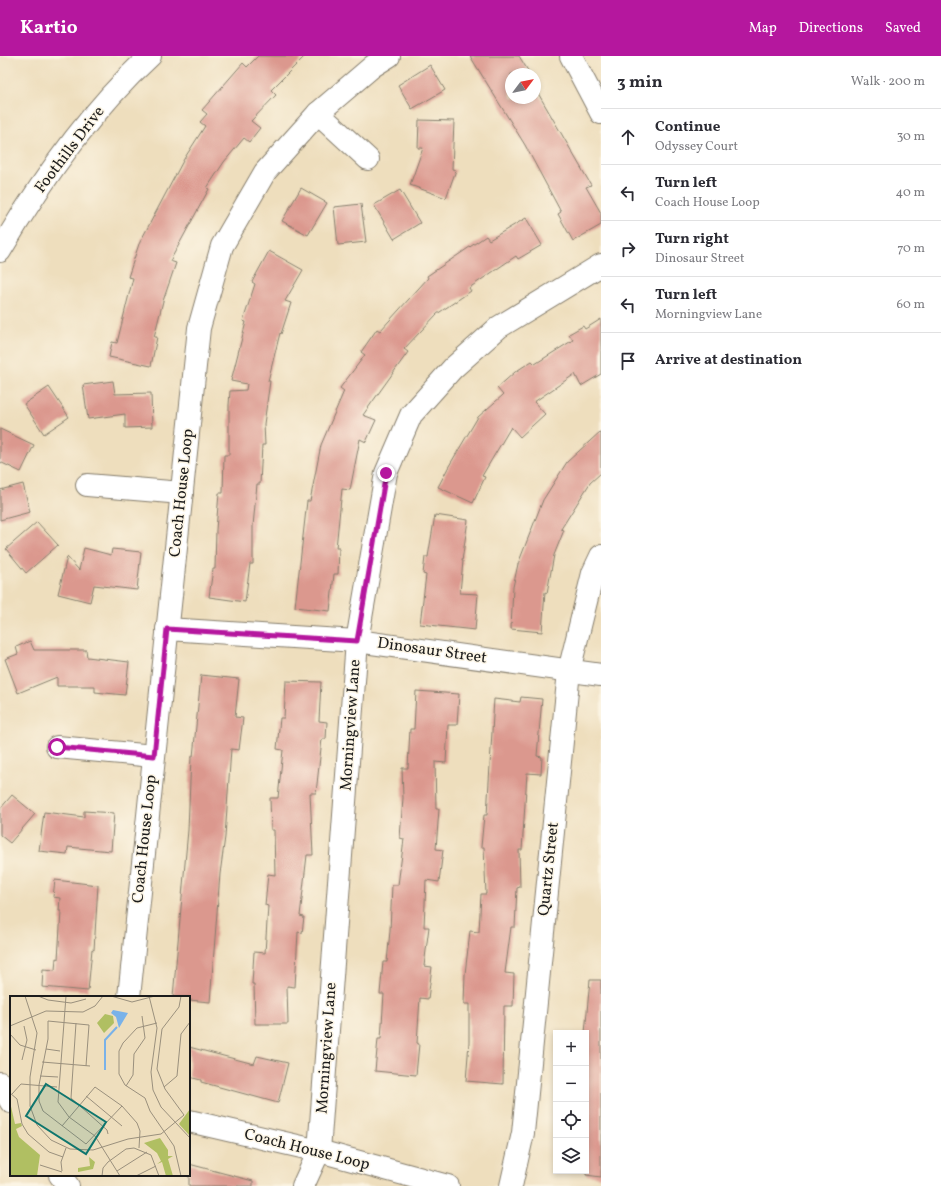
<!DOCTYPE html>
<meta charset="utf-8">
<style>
body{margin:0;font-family:Vollkorn,serif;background:#f7f7f7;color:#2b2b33}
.controls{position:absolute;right:12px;bottom:12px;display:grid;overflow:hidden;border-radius:0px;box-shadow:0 2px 6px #0003}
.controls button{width:36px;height:36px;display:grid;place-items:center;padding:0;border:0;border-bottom:1px solid #e1e1e2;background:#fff;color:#2b2b33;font:20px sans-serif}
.compass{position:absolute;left:505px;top:12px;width:36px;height:36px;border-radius:50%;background:#fff;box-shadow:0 2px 6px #0003;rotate:58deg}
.stop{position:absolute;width:12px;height:12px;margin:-9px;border:3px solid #b5179e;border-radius:50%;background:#fff}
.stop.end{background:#b5179e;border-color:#fff;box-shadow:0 1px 4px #0008}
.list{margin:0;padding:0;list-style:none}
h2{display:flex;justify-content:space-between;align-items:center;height:52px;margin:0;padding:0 16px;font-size:17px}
h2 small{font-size:13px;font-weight:400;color:#7c7c81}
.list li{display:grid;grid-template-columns:26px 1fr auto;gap:12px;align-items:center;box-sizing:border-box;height:56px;padding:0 16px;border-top:1px solid #e1e1e2}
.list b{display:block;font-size:15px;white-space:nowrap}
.list p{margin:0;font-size:13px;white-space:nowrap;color:#7c7c81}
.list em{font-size:13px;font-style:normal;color:#7c7c81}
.icon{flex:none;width:22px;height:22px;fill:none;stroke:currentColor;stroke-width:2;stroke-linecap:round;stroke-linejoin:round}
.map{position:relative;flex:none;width:601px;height:1130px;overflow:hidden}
header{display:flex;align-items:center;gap:24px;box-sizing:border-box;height:56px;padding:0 20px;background:#b5179e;color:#fff}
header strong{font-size:19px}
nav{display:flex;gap:22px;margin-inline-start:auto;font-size:14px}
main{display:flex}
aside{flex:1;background:#fff}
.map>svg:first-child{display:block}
</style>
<header>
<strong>Kartio</strong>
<nav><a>Map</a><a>Directions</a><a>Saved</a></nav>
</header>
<main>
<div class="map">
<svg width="601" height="1130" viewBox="0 0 601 1130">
<rect width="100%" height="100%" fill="#fcf5e5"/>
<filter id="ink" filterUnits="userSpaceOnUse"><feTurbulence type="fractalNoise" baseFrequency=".025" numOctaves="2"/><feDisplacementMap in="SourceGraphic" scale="8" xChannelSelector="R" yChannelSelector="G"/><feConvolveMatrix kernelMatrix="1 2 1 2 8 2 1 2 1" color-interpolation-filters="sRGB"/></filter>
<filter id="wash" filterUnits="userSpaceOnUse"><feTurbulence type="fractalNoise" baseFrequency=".012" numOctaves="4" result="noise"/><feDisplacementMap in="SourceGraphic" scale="16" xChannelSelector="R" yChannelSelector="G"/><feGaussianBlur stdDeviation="0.9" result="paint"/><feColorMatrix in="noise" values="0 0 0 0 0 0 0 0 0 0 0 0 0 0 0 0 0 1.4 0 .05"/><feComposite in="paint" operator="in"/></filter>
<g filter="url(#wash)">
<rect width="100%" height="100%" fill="#eedebd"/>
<g id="blocks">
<!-- building -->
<g fill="#db988e">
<path d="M258,0H305L271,34L276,39L251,65L260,72L249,86L244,82L224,106L207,132L209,133L170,205L176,207L163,245L154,281H157L151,310L109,301L112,286L117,287L133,222L128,221L139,188L184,103L205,70L200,66L207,58L202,54L243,7L247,11Z"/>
<path d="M470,0H519L530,18H511V42H535V32L591,129L586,131L601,157V169L573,185L558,158L561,156L525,89Z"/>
<path d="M430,9L445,34L412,53L398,29Z"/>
<path d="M419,64L454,65L452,113L456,114L446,142L410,129L423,92H418Z"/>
<path d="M301,132L327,147L308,179L282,165Z"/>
<path d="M400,134L420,167L394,183L374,149Z"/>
<path d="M361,148L366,186L338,189L334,151Z"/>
<path d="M526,162L542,189L518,203L516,200L469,232L471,235L437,258L404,293L408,296L363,359L376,364L366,386L360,383L350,434L342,433L336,492H339L338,518H334L330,555L295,551L307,445H310L321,389L344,335L340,332L365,299L361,296L377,273L380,275L428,222L427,220L486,180L489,184Z"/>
<path d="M269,195L303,214L285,245L291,247L281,278L280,277L268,325H270L264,368L265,389H262L260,428H257L253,470V508H250L245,546L209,541L213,513H215L216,474L219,437H223L224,399H229V349L230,335L246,334L247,328L231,325L246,266L243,265L255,228L252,226Z"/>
<path d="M601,263V318L581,330L575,318L534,346L545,358L520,381L511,371L482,420L485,421L473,447L438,431L449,410L478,361L503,339L497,332L515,316L532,305L535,308L573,284L569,278L583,270L585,273Z"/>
<path d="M113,325L115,338L151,337L152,371L125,372V358L88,363L83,329Z"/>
<path d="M49,331L69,361L44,378L24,348Z"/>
<path d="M0,373L34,389L21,416L0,406Z"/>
<path d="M601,375V417L590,427L561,473L564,474L554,499L547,537L545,536L542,576L511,573L513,531L518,508L543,444L567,406Z"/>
<path d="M23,428L30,456L0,464V434Z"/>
<path d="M435,459L468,464L462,505H463L460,537L478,538L475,574L420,568L426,519L423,518L425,501H428Z"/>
<path d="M37,466L58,489L26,517L6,493Z"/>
<path d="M84,492L111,499L112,493L141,496L137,534L94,529L90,546L58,538L67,501L79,514Z"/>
<path d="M30,585L34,594H86L87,601L129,606L125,639L95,636V630H57V621L18,637L5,603L18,598L16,591Z"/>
<path d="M201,619L239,623L235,661L243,662L239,694L231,693L225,781L220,818L210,946L189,944V941H173L188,774L191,701H193Z"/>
<path d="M286,625L321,626L319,665L327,666L326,683H322L316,737H310L313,799H307L300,860L304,861L302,877L298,876L295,931L287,930L288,968H255L254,928H252L254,896L265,897L268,850L265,849L268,818L275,819L274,774H271L270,742H278L283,694L277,693L280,662H284Z"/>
<path d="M416,635L459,638L457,669H448L446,707L435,706L436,753H439L436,793L443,794L439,826L426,824L424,871H429L424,910L432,911L428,943L420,942L417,987L419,988L416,1019L375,1015L378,983H381L384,938H380L383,906H387L390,875L392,829H398L404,783L400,782L403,742L402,712H408L410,673H414Z"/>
<path d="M521,641L542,643L537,700L542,701L541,718L527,717L522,794H519L520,831L517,832L515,871H511L505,917L514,918L513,950H504L503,1028L466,1025L469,986V948H464L465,918L470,875L479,876L481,838H486L484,791H481L484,759H487L494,643L520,646Z"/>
<path d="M12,739L35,758L10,787L0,779V753Z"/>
<path d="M84,755L114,757L111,795L68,791L67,798L39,795L44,756L84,761Z"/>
<path d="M55,824L98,829L94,894L92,893L88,935L42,931L43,913L55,914L56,902L58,903L61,855H59L60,842L53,841Z"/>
<path d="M590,924H601V1121L586,1119L585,977Z"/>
<path d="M189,991L254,1008L257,1000L288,1007L278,1047L201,1026V1024L189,1021Z"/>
<path d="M189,1108L253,1125V1130H189Z"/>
</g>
</g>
</g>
<g filter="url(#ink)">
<use href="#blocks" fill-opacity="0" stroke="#857d6c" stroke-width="1"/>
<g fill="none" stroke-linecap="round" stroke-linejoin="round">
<!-- minor casing -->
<g stroke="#857d6c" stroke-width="24">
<g id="minor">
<path d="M571,0L601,57"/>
<path d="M318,57L368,103"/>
<path d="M0,195C41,125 90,55 150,0"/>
<path d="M87,429L182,437"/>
<path d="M167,573L357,585L601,619"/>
<path d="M57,691L154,700"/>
<path d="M129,941L199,272L222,190L265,116L318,57L373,10L389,0"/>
<path d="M0,1027L11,1046"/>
<path d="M189,1065L319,1095L448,1130"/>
<path d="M60,1119L68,1130"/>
<path d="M303,1130L319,1095L357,585L386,417L411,359L453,312L499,271L601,209"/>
<path d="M511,1130L523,1077L569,615L593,517L601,500"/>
</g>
</g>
<!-- minor -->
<use href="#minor" stroke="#fff" stroke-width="22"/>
</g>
</g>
<g fill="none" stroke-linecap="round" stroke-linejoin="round" filter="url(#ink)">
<!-- route -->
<path stroke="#b5179e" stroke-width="5" d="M57,691L154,700L167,573L357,585L386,417"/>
</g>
<g text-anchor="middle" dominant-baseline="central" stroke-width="3" stroke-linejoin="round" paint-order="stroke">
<!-- street labels -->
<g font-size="16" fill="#1c1c1c" stroke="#fcf5e5">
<text transform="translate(70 94) rotate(-53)">Foothills Drive</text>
<text transform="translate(182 437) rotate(-84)">Coach House Loop</text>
<text transform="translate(432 595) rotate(8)">Dinosaur Street</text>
<text transform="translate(351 669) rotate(-86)">Morningview Lane</text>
<text transform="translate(145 783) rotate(-84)">Coach House Loop</text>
<text transform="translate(549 813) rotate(-84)">Quartz Street</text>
<text transform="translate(327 992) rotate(-86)">Morningview Lane</text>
<text transform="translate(307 1094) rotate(14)">Coach House Loop</text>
</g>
</g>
<!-- overview -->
<g transform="translate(10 940)">
<rect width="180" height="180" fill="#eedebd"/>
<path d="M95,18L103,20L104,27L94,37L87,27ZM0,106L5,128L11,127L12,130L6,133L9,141L30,159L27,180H0ZM180,113V140L169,128ZM150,142L158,154V160H163L158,163L163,180H156L152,166L147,168L151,165L147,157L134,147ZM79,161L85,166L83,173L68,176V172L80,170Z" fill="#b0bf62"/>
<path d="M103,14L118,17L109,32L106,21L101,17Z" fill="#79b2e9"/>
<path fill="none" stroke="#79b2e9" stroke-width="2" d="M95,74V44L107,31"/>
<path fill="none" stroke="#9a907d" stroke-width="1" d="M15,0L27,37L20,81V110L27,129L41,144L60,153L83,154L118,143L151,138L174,119M28,0L38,4L61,7L76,3M56,0L48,106L59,121L85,140L110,180M101,0L122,6L145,0M139,0L147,32L141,76L143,94L151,111L180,142M171,0L169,11L152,33L147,73L155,93L174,119M66,27L61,102L97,134L98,138M147,27L127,32L113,47L109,55V78L115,89L135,102L140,115L164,150L171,180M0,30L36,15L73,16L85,10L93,0M0,38L10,49L26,54M36,53L50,55M12,64L17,44L14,30M32,66L80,70M76,70L79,29L38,25V43L29,89V105L33,115L76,148L112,110M30,80L48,81M116,90L123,79L124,58L135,42L132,20M154,91L167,80L171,38L180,26M0,97L7,103L12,128L18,138L39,156L53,161M2,98L11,88L47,91M76,100L112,130M52,130L85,91L112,110L127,127L130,135L129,152M30,169L52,176M52,175L51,166L56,152M107,175L137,156M92,180L93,172L98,166L116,153L124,152L141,159L149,180M126,180L146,170"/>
<path fill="#0f766e" fill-opacity="0.15" stroke="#0f766e" stroke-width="2" d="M36,88L96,126L76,158L16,120Z"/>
<rect width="180" height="180" fill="none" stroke="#1c1c1c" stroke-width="2"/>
</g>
</svg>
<div class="controls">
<button>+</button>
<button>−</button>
<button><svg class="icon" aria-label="locate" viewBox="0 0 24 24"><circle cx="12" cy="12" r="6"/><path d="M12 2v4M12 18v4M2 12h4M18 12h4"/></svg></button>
<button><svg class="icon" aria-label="layers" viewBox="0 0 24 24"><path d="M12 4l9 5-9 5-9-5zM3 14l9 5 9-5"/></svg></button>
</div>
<svg class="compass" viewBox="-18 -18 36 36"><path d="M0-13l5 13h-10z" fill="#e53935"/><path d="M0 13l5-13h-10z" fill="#7c7c81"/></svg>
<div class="stop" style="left:57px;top:691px"></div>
<div class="stop end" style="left:386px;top:417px"></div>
</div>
<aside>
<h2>3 min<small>Walk · 200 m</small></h2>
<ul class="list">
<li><svg class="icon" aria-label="ahead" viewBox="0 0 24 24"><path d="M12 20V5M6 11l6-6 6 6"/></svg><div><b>Continue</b><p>Odyssey Court</p></div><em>30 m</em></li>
<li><svg class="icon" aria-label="left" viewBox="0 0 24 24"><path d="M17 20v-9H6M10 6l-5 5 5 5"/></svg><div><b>Turn left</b><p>Coach House Loop</p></div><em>40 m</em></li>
<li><svg class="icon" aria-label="right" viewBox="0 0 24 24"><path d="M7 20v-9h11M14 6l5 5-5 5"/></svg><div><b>Turn right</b><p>Dinosaur Street</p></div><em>70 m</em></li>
<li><svg class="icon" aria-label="left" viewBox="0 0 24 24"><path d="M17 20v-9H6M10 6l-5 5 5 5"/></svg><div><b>Turn left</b><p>Morningview Lane</p></div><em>60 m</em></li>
<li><svg class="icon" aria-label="arrive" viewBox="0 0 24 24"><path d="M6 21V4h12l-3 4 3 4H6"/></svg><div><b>Arrive at destination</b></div></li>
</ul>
</aside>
</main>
